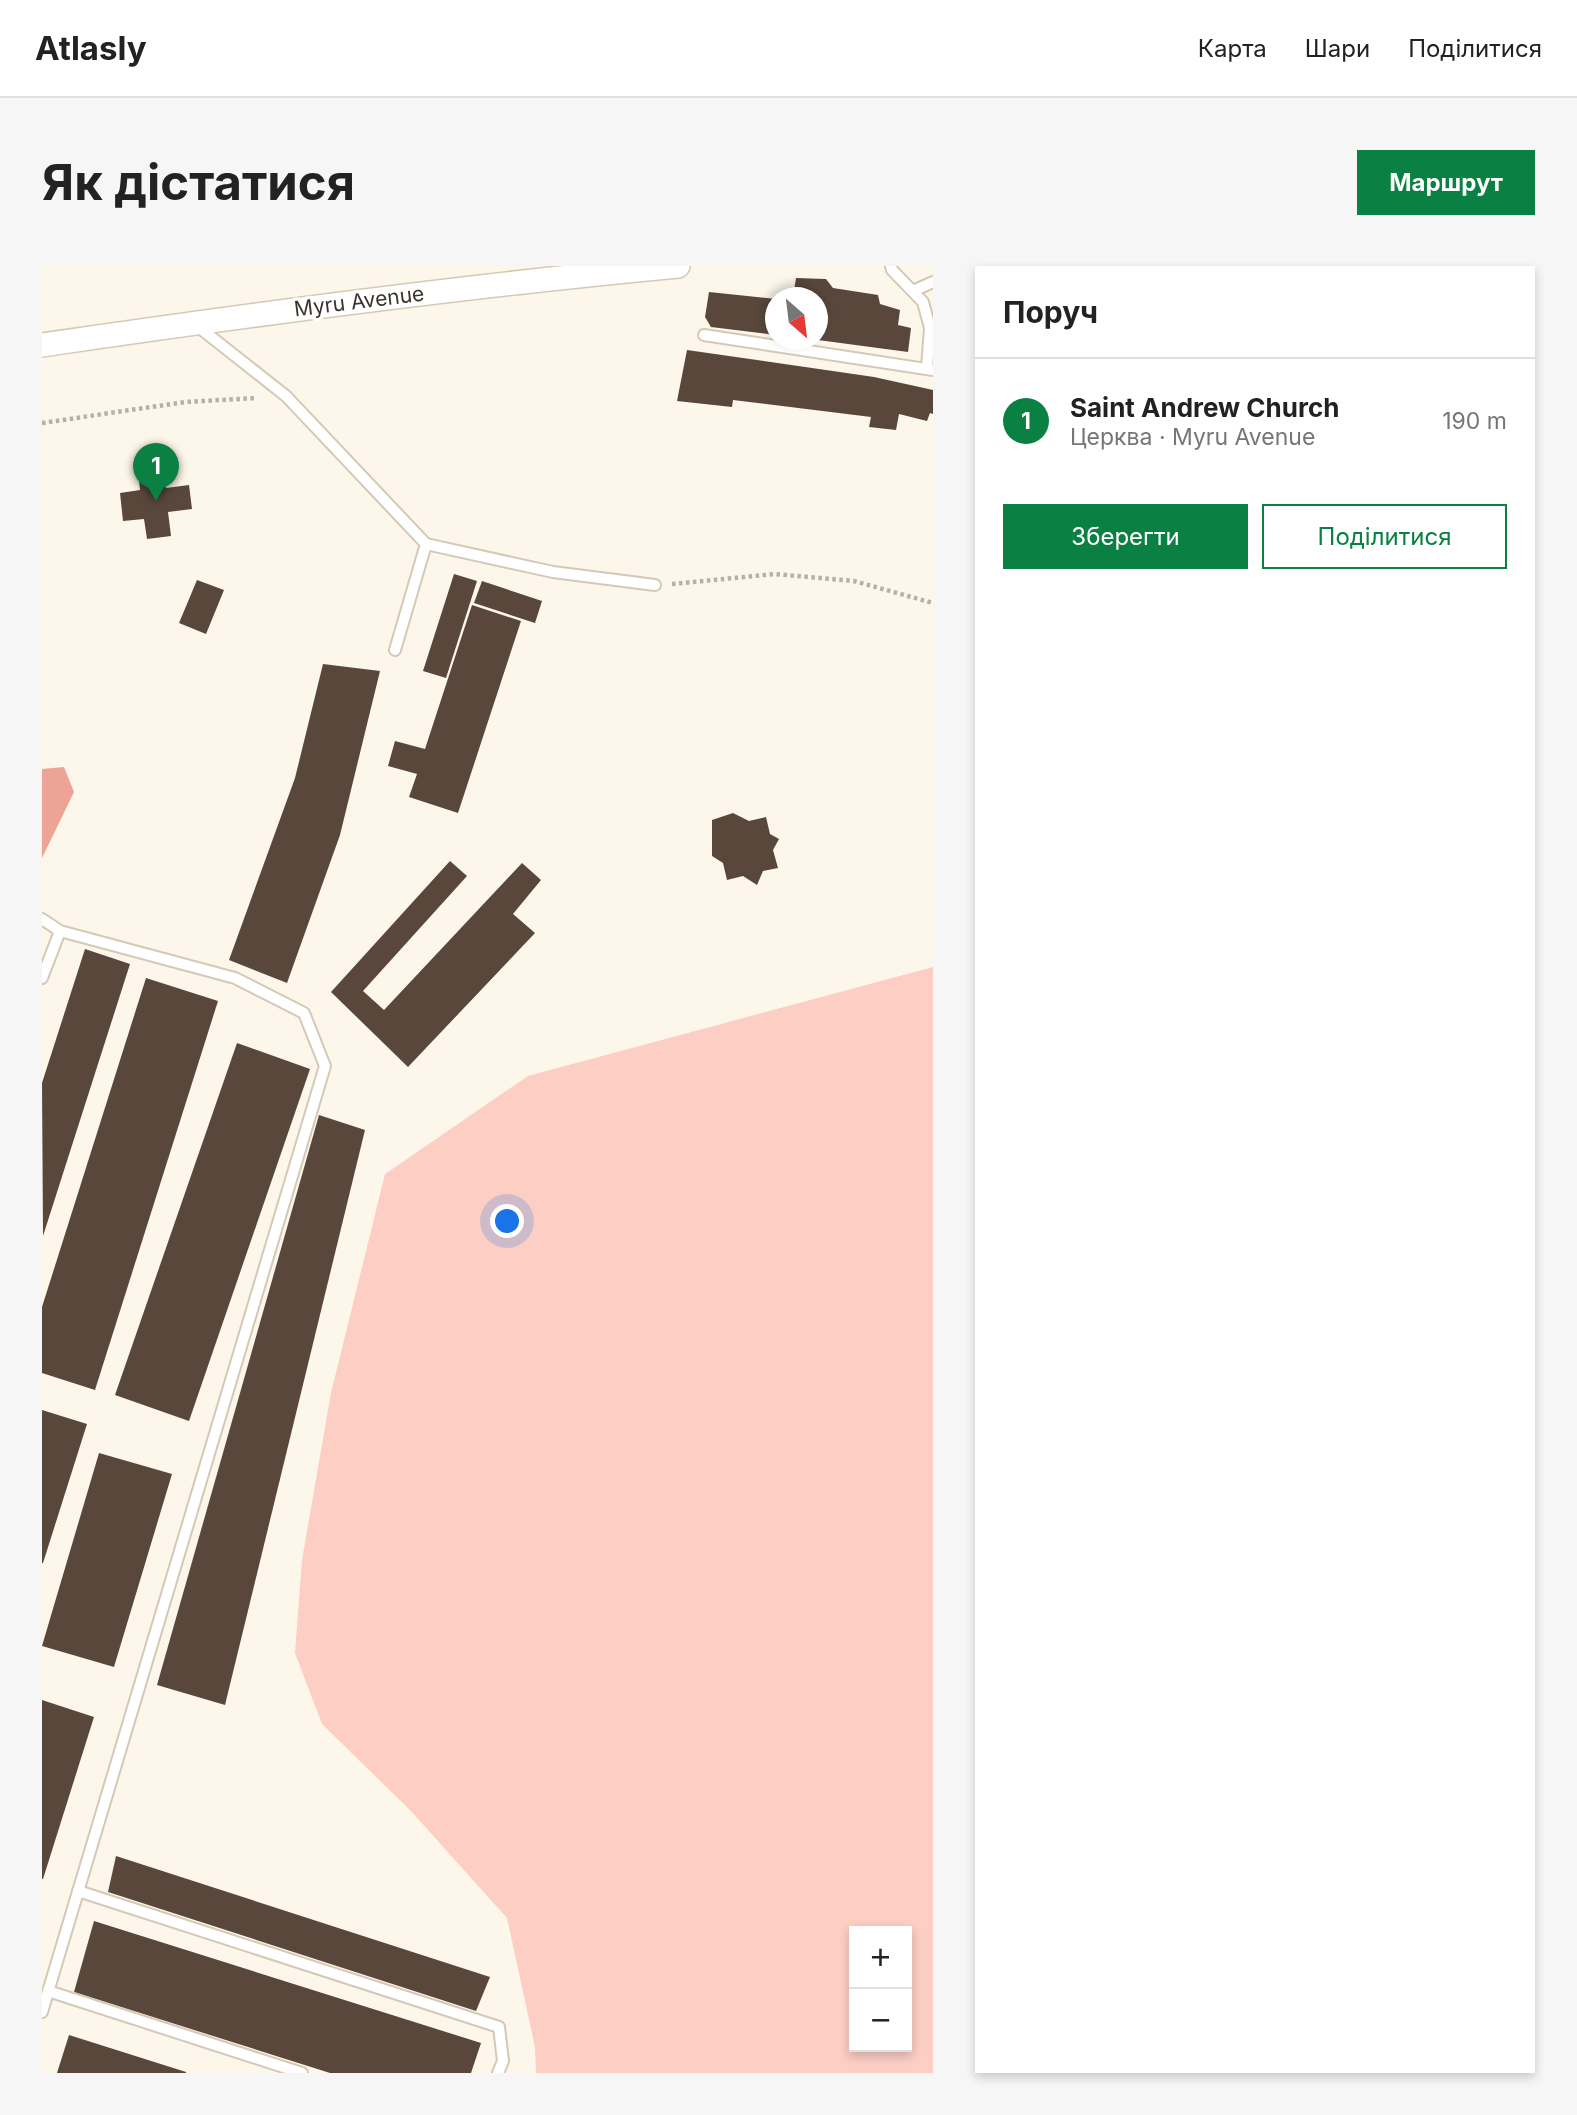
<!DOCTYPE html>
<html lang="uk">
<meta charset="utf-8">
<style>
body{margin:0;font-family:Inter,sans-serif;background:#f6f6f6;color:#222}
.controls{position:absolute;right:21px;bottom:21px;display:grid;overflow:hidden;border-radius:0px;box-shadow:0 4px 10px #0003}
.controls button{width:63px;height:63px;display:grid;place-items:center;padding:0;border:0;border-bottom:2px solid #e0e0e0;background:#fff;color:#222;font:35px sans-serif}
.compass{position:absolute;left:723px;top:21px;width:63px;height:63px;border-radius:50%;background:#fff;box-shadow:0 4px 10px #0003;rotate:152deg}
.you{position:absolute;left:466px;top:956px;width:24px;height:24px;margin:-18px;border:5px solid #fff;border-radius:50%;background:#1a73e8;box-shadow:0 0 0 10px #1a73e833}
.badge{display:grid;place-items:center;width:46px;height:46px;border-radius:50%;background:#0b8043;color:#fff;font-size:23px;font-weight:700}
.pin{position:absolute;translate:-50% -58px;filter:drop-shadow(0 2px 4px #0008)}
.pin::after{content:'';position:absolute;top:37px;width:24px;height:21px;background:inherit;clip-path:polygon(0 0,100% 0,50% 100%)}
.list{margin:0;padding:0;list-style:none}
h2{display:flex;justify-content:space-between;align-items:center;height:91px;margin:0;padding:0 28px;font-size:30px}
h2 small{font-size:23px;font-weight:400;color:#767676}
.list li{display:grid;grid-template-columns:46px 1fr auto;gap:21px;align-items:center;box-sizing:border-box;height:126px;padding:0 28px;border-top:2px solid #e0e0e0}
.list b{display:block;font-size:26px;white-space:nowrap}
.list p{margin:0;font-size:23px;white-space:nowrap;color:#767676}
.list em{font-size:23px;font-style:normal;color:#767676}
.actions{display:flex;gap:14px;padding:21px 28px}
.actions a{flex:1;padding:16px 0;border:2px solid #0b8043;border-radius:0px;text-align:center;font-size:24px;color:#0b8043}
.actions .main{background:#0b8043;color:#fff}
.map{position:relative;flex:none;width:891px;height:1807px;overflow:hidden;border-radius:0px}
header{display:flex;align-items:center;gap:42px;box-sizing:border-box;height:98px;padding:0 35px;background:#fff;border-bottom:2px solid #e0e0e0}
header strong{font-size:33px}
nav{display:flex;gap:38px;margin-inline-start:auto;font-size:24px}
.intro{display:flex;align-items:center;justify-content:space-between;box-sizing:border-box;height:168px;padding:0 42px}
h1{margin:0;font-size:49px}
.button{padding:18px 32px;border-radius:0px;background:#0b8043;color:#fff;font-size:24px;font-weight:700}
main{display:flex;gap:42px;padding:0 42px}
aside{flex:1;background:#fff;border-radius:0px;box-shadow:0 4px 10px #0003}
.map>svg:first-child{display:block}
</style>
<header>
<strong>Atlasly</strong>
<nav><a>Карта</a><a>Шари</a><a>Поділитися</a></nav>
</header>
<div class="intro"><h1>Як дістатися</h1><a class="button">Маршрут</a></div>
<main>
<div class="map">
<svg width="891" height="1807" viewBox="0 0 891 1807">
<rect width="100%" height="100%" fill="#fdf6ea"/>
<!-- green -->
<path fill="#fccec4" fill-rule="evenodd" d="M891,701V1807H494L493,1781L465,1652L369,1545L280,1458L253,1387L260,1294L289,1127L343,908L486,810ZM812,1665H865V1781H812Z"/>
<!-- forest -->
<path fill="#eda395" d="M22,501L32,526L0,592V503Z"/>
<!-- building -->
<g fill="#59473c">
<path d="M754,12L784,13L791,22L836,29L838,38L858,44L856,59L869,62L866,86L776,74V32H751Z"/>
<path d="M667,26L734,33V69L669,61L663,51Z"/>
<path d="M645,84L832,111L891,124V148L888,147L885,155L857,148L854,164L827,161L829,151L691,134L690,141L635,135Z"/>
<path d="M121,201L124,222L147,219L150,243L126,246L129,270L105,273L102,253L81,255L78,227L98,224L96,204Z"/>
<path d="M412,308L435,315L404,412L381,405Z"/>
<path d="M155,314L182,324L164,368L137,357Z"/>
<path d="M440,315L500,335L493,357L432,337Z"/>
<path d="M430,339L479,355L416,547L367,531L375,508L346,500L353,475L383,483Z"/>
<path d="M281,398L338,405L298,569L245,717L187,694L253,512Z"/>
<path d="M691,547L707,555L724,551L728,568L737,573L731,584L736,602L721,605L715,619L701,610L685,614L681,597L670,590V554Z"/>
<path d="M408,595L425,610L321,725L342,744L480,597L499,614L471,648L493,667L366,801L289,726Z"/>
<path d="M43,683L88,698L1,970L0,817Z"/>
<path d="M104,712L176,735L53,1124L0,1107V1041Z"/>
<path d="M195,777L268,803L147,1155L73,1129Z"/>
<path d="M277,849L323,864L183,1439L115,1419Z"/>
<path d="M0,1144L45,1158L1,1297H0Z"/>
<path d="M57,1187L130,1208L72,1401L0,1380Z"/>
<path d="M0,1434L52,1451L1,1613H0Z"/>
<path d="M74,1590L448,1711L434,1745L66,1626Z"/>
<path d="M52,1655L439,1777L429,1807H288L32,1726Z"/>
<path d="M27,1769L144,1806V1807H15Z"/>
</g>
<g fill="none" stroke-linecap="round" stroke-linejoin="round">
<!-- lane casing -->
<g stroke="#d5c9b6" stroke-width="14">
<g id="lane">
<path d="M849,0L850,4L881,36L888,62L885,102"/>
<path d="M871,25L891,16"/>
<path d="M154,59L244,130L384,278L353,384"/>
<path d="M662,69L891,104"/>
<path d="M384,278L511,306L613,319"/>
<path d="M0,653L18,665L193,712L262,747L283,800L0,1746"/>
<path d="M0,712L18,665"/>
<path d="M36,1625L457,1761L461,1795L456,1807"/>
<path d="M6,1725L260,1807"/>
</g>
</g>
<!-- street casing -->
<g stroke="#d5c9b6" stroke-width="26">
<path id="street" d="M0,79C212,48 423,20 636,0"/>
</g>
<!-- path -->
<g stroke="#b6b0a5" stroke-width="4.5" stroke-dasharray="3.5 3.5" stroke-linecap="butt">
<path d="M0,157L143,136L215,132"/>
<path d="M630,318L733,308L812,315L891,337"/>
</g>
<!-- lane -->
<use href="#lane" stroke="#fff" stroke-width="10"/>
<!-- street -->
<use href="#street" stroke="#fff" stroke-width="23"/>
</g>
<g text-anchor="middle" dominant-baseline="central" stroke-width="7" stroke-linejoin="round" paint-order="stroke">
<!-- street labels -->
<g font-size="21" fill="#39342c" stroke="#fff">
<text transform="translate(317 35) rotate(-7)">Myru Avenue</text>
</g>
</g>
</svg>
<div class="controls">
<button>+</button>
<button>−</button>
</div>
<svg class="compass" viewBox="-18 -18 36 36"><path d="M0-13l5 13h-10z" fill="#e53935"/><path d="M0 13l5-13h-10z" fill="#767676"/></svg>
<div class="you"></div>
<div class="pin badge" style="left:114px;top:235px">1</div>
</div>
<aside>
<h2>Поруч<small></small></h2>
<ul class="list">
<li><span class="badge">1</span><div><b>Saint Andrew Church</b><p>Церква · Myru Avenue</p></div><em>190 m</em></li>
</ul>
<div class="actions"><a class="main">Зберегти</a><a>Поділитися</a></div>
</aside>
</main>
